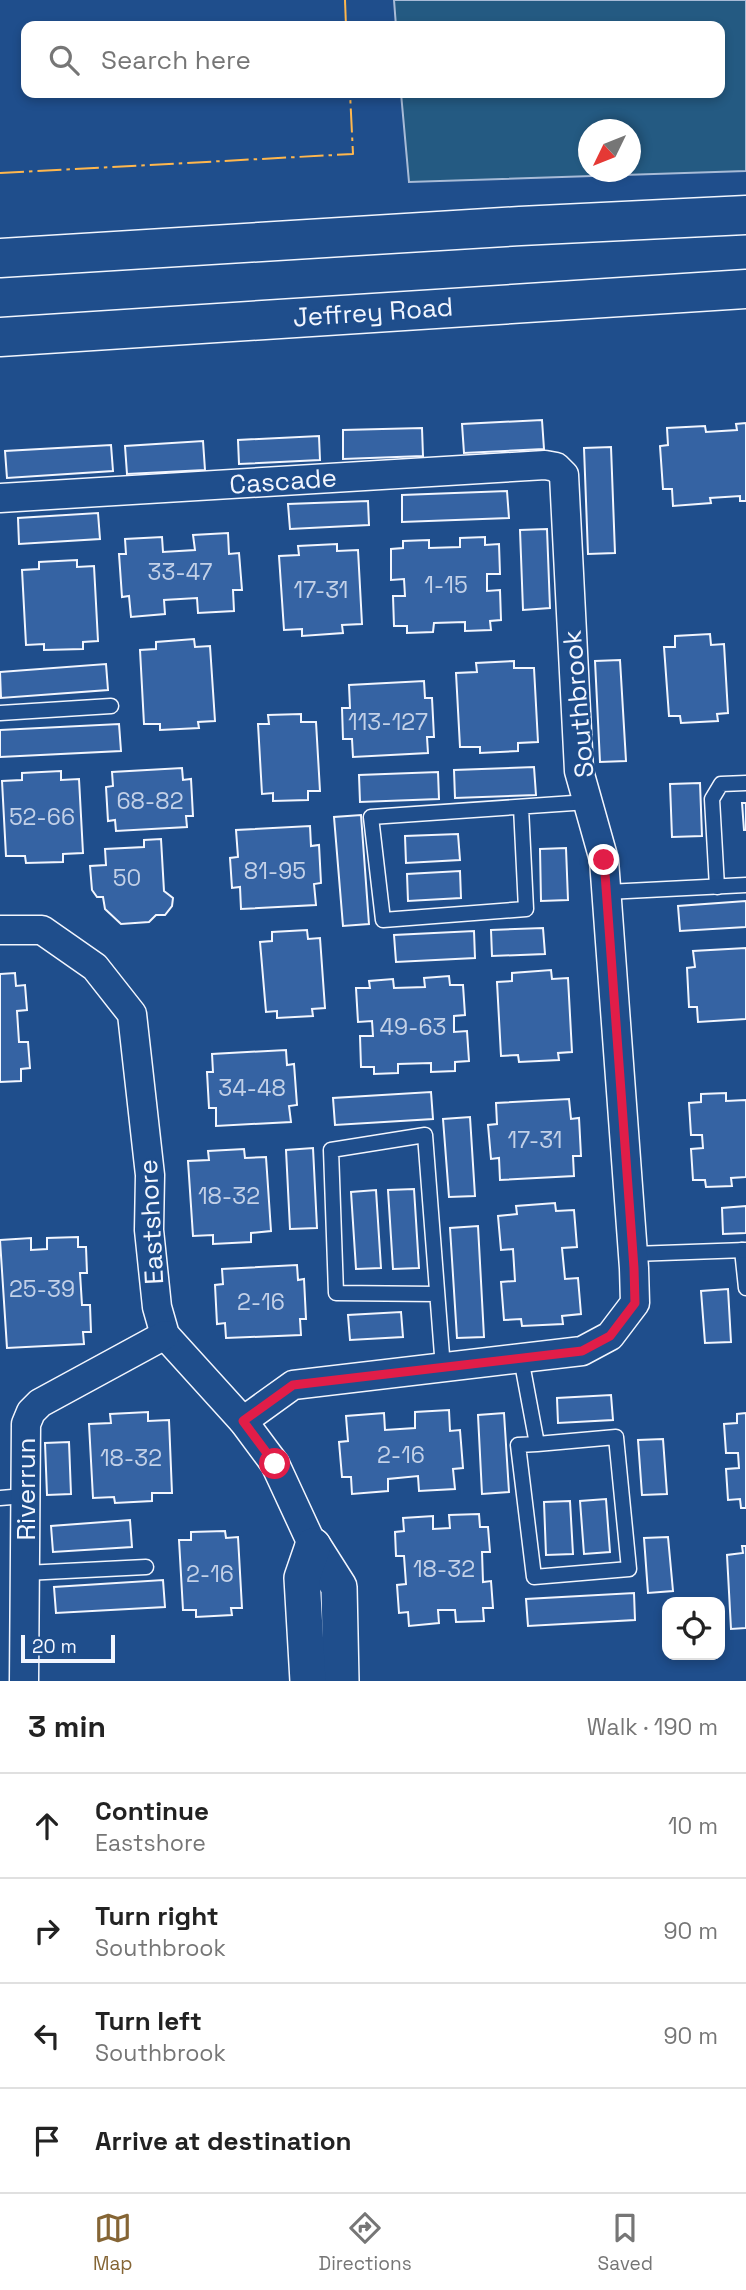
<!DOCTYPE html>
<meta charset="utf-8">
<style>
body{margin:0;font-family:"Space Grotesk",sans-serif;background:#f2f2f2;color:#222}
.controls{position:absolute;right:21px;bottom:21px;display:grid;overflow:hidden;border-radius:14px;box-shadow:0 4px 10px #0003}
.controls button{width:63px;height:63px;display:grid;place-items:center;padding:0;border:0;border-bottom:2px solid #e0e0e0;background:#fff;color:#222;font:35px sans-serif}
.compass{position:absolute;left:578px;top:119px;width:63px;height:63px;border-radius:50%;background:#fff;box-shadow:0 4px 10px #0003;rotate:227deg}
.scale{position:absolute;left:21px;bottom:18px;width:94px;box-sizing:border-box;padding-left:7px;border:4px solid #f2f6ff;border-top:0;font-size:19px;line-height:24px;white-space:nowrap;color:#f2f6ff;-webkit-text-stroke:5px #1f4e8c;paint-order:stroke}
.stop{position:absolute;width:21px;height:21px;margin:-16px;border:5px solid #e11d48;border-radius:50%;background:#fff}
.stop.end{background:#e11d48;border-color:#fff;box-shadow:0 2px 7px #0008}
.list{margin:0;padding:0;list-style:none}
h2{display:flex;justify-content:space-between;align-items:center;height:91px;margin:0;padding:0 28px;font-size:30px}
h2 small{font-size:23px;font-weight:400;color:#767676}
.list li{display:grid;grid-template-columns:46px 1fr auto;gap:21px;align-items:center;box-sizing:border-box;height:105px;padding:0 28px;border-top:2px solid #e0e0e0}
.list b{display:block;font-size:26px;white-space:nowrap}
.list p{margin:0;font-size:23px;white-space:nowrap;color:#767676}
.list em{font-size:23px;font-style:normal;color:#767676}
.icon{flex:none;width:38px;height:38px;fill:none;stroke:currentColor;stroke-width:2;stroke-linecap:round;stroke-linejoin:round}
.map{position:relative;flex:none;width:746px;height:1681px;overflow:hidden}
.search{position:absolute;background:#fff;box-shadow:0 4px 10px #0003;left:21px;right:21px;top:21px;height:77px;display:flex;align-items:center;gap:18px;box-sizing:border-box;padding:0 24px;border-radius:14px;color:#767676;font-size:26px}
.sheet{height:511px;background:#fff}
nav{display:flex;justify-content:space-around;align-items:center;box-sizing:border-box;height:98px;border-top:2px solid #e0e0e0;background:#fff;font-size:19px;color:#767676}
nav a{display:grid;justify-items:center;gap:4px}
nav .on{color:#856535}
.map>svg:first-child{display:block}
</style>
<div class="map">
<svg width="746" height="1681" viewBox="0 0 746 1681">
<rect width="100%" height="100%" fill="#1f4e8c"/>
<!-- green -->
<path fill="#245a82" stroke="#a8bbd7" stroke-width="2" fill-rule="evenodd" d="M394,0H746V171L409,182L401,93H720V26H396ZM588,130H630V172H588Z"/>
<!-- building -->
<g fill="#3563a3" stroke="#f2f6ff" stroke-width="2">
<path d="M542,420L544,449L464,453L462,424Z"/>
<path d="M746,423V501H740V496L710,498L711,503L673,506L672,489H663L660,446L668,445L667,428L705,426L706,432L737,430L736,424Z"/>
<path d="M422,428L423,456L343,459V430Z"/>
<path d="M319,436L320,460L239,464L238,440Z"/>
<path d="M203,441L205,470L127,474L125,446Z"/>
<path d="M111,445L113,471L7,478L5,451Z"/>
<path d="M611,447L615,553L588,554L584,448Z"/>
<path d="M507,491L509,518L402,522V495Z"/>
<path d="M368,501L369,525L290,529L288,504Z"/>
<path d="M98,513L100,539L19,544L18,518Z"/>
<path d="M547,529L550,608L523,610L520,530Z"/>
<path d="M228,533L229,554L239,553L242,590H233L234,611L198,613L197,598L164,600L165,614L131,617L129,596L122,597L119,554H126L125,539L162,537L163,552L195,550L193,535Z"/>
<path d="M485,537V545L499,544L500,574H487V591L500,590L501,620L490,621L491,630L465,631V622L434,623L433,632L407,633V626H394L393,596H405L404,579L391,580V549L403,548V541L429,540V548L460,547V538Z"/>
<path d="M337,544V551L358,550L362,624L342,625L343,633L302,636V629L284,630L279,556L299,555L298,546Z"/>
<path d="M77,560V567L94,566L98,641L83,642V649L44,650V644L26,645L22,570L39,569V562Z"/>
<path d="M710,634L711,645L724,644L728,713L717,714L718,721L681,723L680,716H669L664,647H675V636Z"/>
<path d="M194,639L195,647L210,646L215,721L198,722L199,728L160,730V724H144L140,650L156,649V642Z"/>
<path d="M620,660L626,761L600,762L595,661Z"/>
<path d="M514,661V668H534L538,742L518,743V751L480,753V747H460L456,673L477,672L476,663Z"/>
<path d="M106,664L108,690L1,698L0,672Z"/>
<path d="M424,681L425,698H432L434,737H427L428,753L353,757L352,739H343L342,708H350L349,685Z"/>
<path d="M301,714V722H316L320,791H308V800L273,801V793L262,794L258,724H269L268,715Z"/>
<path d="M119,724L121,751L0,757V730Z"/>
<path d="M534,767L536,795L455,798L454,770Z"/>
<path d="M182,768L183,780L191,779L193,816H186L187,827L116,831L115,820L108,821L106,787L113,786L112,772Z"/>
<path d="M61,771V780L79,779L83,853L63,854V862L26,863L25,856H6L2,781L22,780V773Z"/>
<path d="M438,772L439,799L360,802L359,775Z"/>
<path d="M700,783L702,836L672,837L670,784Z"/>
<path d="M742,803H746V830H744Z"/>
<path d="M361,815L369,924L343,926L334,817Z"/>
<path d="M310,826L311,846L319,845L321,883L314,884L316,905L241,909L240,887L232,888L230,858L238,857L236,830Z"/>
<path d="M458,834L460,860L406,863L405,836Z"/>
<path d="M161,839L164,891L173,898L172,906L165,915H156L149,922L121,924L105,909L103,897H97L92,890L90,866L106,865L105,849L144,847V840Z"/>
<path d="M566,848L568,900L541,901L540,849Z"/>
<path d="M460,871L461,898L408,901L407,874Z"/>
<path d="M746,901V927L680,931L678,906Z"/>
<path d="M543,928L545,954L492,956L491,930Z"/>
<path d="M307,930L308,939L320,938L325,1008L312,1009L313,1016L277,1018V1011L266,1012L260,942L272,941V932Z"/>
<path d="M474,931L475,958L396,962L394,935Z"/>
<path d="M746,948V1019L698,1022L697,1007H689L687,968L695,967L693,951Z"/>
<path d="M551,970L552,979L568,978L572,1052L558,1053L559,1060L519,1062L518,1055L501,1056L497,982L512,981V973Z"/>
<path d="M15,973L16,986L25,985L27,1010L17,1011L19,1042H28L30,1068L21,1069V1081L0,1082V974Z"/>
<path d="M449,976L450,985H463L465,1015L454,1016V1032L467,1031L469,1061L455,1062V1071L431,1072V1063L398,1064V1073L374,1074V1067H361L360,1036H373L372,1021L358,1022L356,988H370L369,981L393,979L394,988L425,987L424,978Z"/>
<path d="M286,1050L287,1065L294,1064L297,1105L289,1106L291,1122L216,1126V1108H209L207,1072H213L212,1054Z"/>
<path d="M431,1092L433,1119L335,1125L333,1098Z"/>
<path d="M726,1093V1101L746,1100V1177L731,1178L732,1186L706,1187L705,1180H693L691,1149L703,1148L702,1135H691L689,1103L701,1102V1094Z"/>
<path d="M569,1099L571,1119L579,1118L581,1156H573L574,1176L500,1180L499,1158L491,1159L488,1125L497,1124L496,1103Z"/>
<path d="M470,1117L475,1196L449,1197L443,1119Z"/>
<path d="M313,1148L317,1228L290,1229L286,1150Z"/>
<path d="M244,1149L245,1158L266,1157L271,1231L251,1233V1242L213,1244V1235L193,1236L188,1161L209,1160L208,1151Z"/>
<path d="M414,1189L419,1268L393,1269L388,1190Z"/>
<path d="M376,1190L381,1268L356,1269L351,1192Z"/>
<path d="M555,1203L556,1211L574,1210L577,1247L562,1248L565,1279L578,1278L581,1314L562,1316L563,1324L522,1326L521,1319L504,1320L501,1282L515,1281L513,1249L501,1250L498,1216L517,1214L516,1206Z"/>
<path d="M746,1206V1233L723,1234L722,1208Z"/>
<path d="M478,1226L484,1337L457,1338L450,1228Z"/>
<path d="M78,1237V1247H86L87,1273H80L82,1305H90L91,1332H83L84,1344L7,1348L0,1240L31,1238V1250L47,1249V1238Z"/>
<path d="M297,1265L298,1280L304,1279L306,1319H300L301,1335L226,1338L225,1323L217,1324L215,1285L223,1284L222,1269Z"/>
<path d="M728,1289L731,1342L705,1343L701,1291Z"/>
<path d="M401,1312L403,1337L350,1340L348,1315Z"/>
<path d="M611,1395L613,1420L558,1423L557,1398Z"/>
<path d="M449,1410L450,1431L460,1430L463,1468L453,1469L455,1489L419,1491L418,1476L388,1479V1491L352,1494L351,1477H342L339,1442L348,1441L346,1416L384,1413L385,1430L415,1428V1412Z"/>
<path d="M148,1412V1421L169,1420L172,1493H152V1501L115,1503L114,1497L93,1498L89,1424L111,1423L110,1414Z"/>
<path d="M504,1413L509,1492L482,1494L478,1415Z"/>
<path d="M746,1413V1508H741L740,1499L728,1500L726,1469L739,1468L738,1453H726L724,1424L737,1423V1414Z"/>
<path d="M663,1439L667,1494L642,1495L638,1440Z"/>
<path d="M69,1442L71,1494L47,1495L45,1443Z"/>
<path d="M606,1499L610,1552L584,1554L580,1501Z"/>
<path d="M570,1501L573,1554L546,1555L544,1502Z"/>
<path d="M479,1514L480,1527H488L490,1552H482L483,1582L491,1581L493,1608H483L484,1621L456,1622L455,1610H438L439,1623L409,1626L408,1612L399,1613L397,1585L406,1584L404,1556H396L395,1532L404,1531L403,1518L433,1516V1529L450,1528L449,1515Z"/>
<path d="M130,1520L132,1547L53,1552L51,1526Z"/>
<path d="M225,1531L226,1538L238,1537L242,1608H231L232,1615L196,1617V1610H183L179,1540H191V1532Z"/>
<path d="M668,1537L673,1591L648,1593L644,1538Z"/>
<path d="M742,1546H746V1628L731,1629L727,1555L743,1553Z"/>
<path d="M163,1580L165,1607L56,1613L54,1587Z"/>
<path d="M634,1593L635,1620L528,1626L526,1599Z"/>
</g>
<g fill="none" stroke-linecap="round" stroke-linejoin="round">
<!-- service casing -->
<g stroke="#f2f6ff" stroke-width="17">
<g id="service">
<path d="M0,713L111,706"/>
<path d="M521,807L526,909L383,920L371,817L588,802"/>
<path d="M717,887L712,799L721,784L746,783"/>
<path d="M607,892L746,885"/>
<path d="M742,1250L746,1288"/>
<path d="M633,1254L746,1250"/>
<path d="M437,1294L336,1293L331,1150L425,1135L443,1368"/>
<path d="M521,1358L537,1444L616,1437L629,1569L534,1577L518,1445L537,1444"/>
<path d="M0,1498L24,1496"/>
<path d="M25,1573L146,1567"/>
</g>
</g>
<!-- minor casing -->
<g stroke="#f2f6ff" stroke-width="31">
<g id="minor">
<path d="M0,498L545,465L556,467L564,475L579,771L604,860L634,1268L635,1303L610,1336L582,1351L293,1385L243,1421"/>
<path d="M0,930H42L95,967L132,1014L150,1175L149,1230L157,1307L165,1335L243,1421L275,1464L313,1546"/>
<path d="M24,1681L26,1424L31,1412L40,1403L165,1335"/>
</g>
</g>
<!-- tertiary casing -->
<g stroke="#f2f6ff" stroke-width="38">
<g id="tertiary">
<path d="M313,1546L339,1587L341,1681"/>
<path d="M308,1681L302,1578L313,1546"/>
</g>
</g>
<!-- primary casing -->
<g stroke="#f2f6ff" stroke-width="41">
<g id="primary">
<path d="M0,258L520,226L746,215"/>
<path d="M0,337L746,289"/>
</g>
</g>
<!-- service -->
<use href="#service" stroke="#1f4e8c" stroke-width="14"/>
<!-- minor -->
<use href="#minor" stroke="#1f4e8c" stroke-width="28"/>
<!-- tertiary -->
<use href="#tertiary" stroke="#1f4e8c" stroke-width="35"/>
<!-- primary -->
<use href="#primary" stroke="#1f4e8c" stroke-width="38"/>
<!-- power -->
<g stroke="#ffb74d" stroke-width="2" stroke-dasharray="24 5 3.5 5" stroke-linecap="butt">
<path d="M345,0L346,26"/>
<path d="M0,173L353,154L350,93"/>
</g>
</g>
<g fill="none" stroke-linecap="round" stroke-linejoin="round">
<!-- route -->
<path stroke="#e11d48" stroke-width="9" d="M275,1464L243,1421L293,1385L582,1351L610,1336L635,1303L634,1268L604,860"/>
</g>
<g text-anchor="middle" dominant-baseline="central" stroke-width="5" stroke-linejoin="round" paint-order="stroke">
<!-- number labels -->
<g font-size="23" fill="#c3d1e8">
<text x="180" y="572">33-47</text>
<text x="446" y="585">1-15</text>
<text x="321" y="590">17-31</text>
<text x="388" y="722">113-127</text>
<text x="150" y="801">68-82</text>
<text x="42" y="817">52-66</text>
<text x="275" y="871">81-95</text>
<text x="127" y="878">50</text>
<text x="413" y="1027">49-63</text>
<text x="252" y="1088">34-48</text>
<text x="535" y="1140">17-31</text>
<text x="229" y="1196">18-32</text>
<text x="42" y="1289">25-39</text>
<text x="261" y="1302">2-16</text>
<text x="401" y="1455">2-16</text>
<text x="131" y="1458">18-32</text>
<text x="444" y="1569">18-32</text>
<text x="210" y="1574">2-16</text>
</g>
<!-- street labels -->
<g font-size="26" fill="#f2f6ff" stroke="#1f4e8c">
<text transform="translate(373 312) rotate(-4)">Jeffrey Road</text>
<text transform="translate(283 481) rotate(-4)">Cascade</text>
<text transform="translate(578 704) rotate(-95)">Southbrook</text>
<text transform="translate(151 1222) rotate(-93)">Eastshore</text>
<text transform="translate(26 1489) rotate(-90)">Riverrun</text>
</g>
</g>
</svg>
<div class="controls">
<button><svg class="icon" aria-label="locate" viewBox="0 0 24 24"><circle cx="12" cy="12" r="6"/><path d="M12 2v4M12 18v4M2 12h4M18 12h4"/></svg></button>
</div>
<svg class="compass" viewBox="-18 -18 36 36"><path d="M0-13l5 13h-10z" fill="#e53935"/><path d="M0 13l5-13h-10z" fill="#767676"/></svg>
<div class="scale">20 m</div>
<div class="stop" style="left:275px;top:1464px"></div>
<div class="stop end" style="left:604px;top:860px"></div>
<div class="search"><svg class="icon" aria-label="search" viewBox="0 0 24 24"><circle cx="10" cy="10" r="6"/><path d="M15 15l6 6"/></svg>Search here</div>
</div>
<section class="sheet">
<h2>3 min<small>Walk · 190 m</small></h2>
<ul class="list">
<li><svg class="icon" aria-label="ahead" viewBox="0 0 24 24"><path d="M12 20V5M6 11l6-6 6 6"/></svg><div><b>Continue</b><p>Eastshore</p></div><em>10 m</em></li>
<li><svg class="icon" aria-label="right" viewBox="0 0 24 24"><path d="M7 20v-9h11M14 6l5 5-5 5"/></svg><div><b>Turn right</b><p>Southbrook</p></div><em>90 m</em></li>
<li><svg class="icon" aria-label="left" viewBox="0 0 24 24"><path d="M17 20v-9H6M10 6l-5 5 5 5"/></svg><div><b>Turn left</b><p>Southbrook</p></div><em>90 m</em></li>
<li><svg class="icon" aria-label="arrive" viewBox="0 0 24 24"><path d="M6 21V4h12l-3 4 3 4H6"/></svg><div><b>Arrive at destination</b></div></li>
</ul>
</section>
<nav>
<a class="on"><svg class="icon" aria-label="map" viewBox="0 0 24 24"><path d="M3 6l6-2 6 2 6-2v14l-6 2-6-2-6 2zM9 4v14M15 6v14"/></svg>Map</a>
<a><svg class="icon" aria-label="directions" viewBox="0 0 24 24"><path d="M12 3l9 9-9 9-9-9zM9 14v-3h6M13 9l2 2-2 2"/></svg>Directions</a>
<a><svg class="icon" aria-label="saved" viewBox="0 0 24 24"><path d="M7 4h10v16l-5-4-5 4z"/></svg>Saved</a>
</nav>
